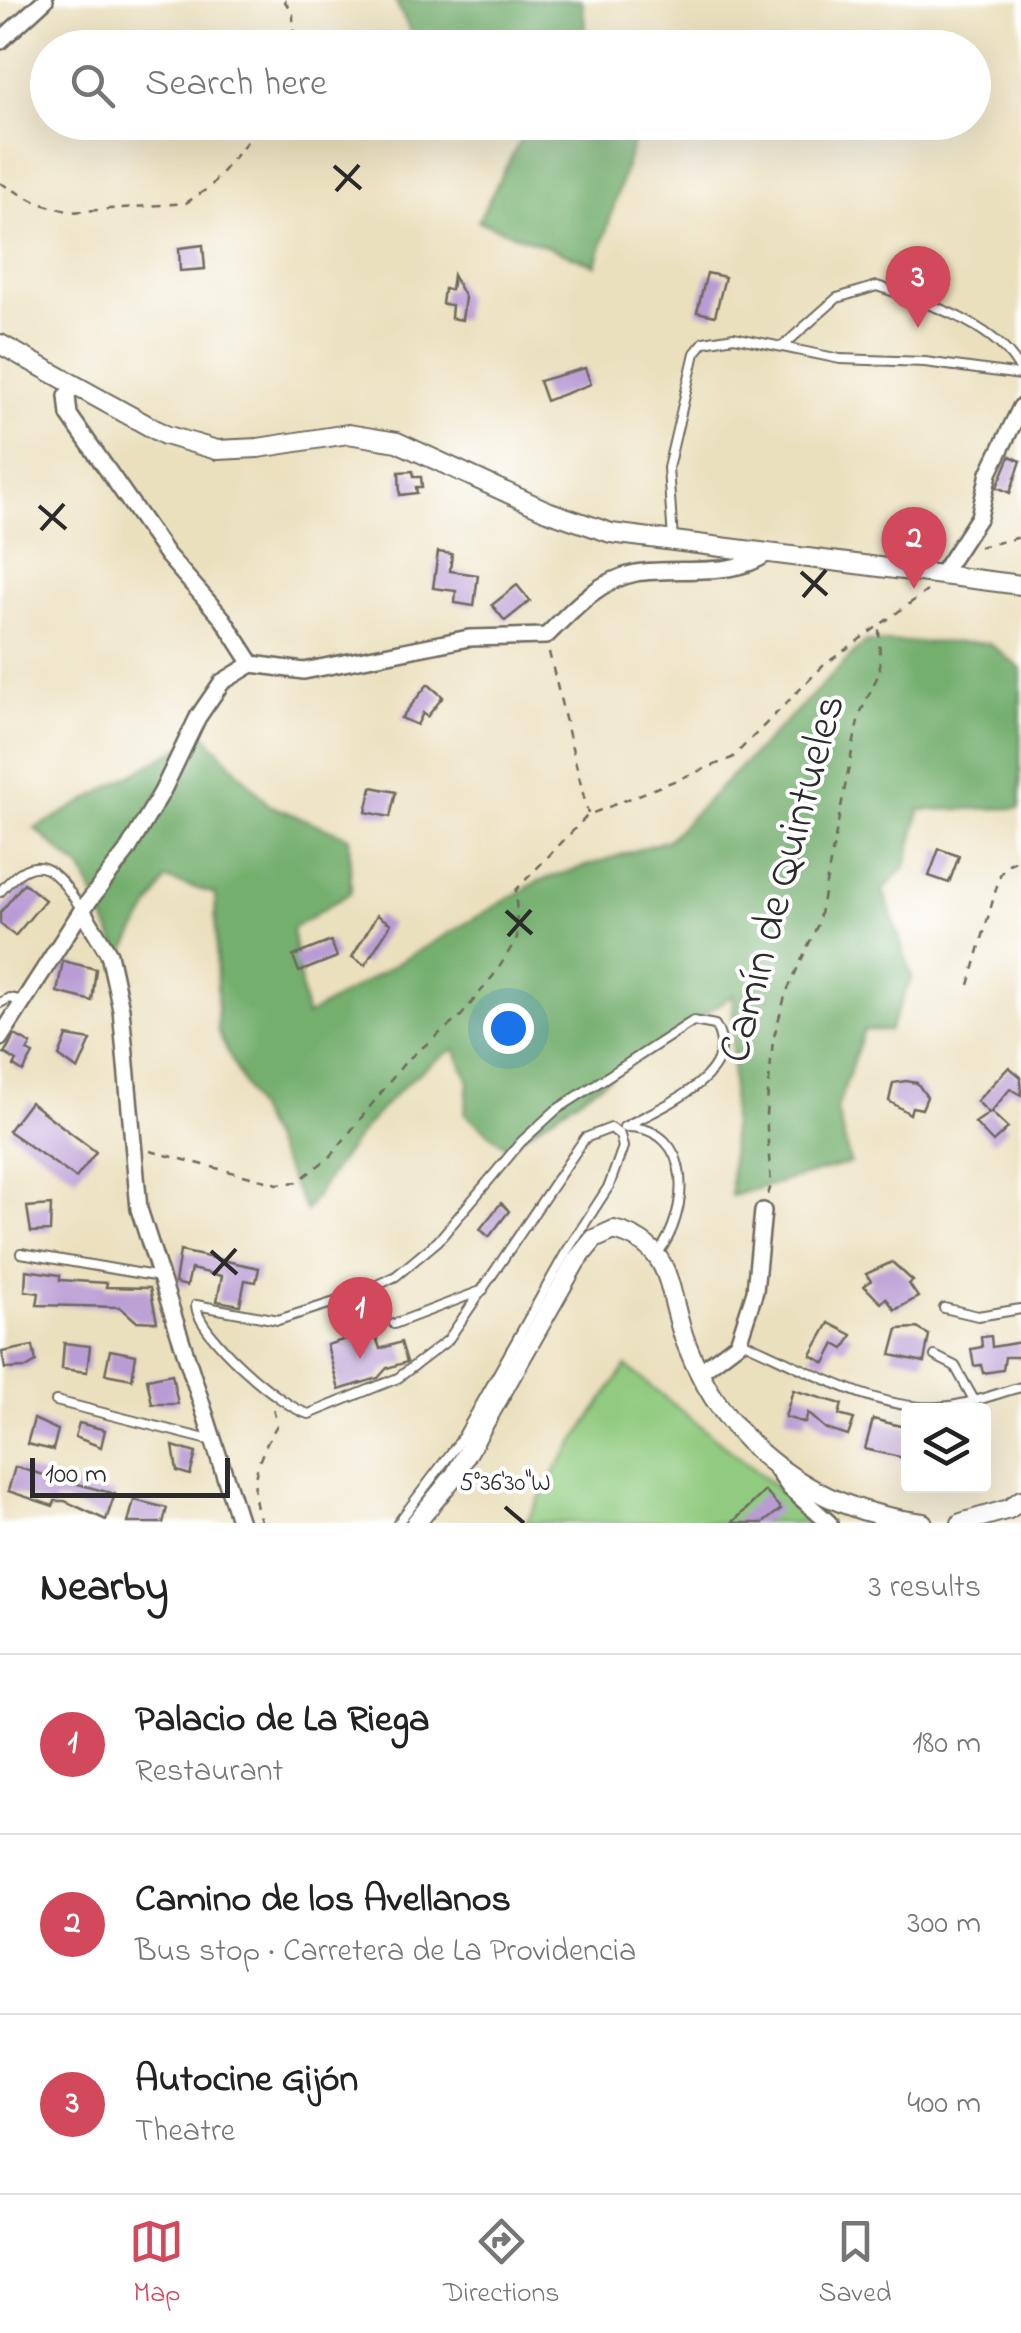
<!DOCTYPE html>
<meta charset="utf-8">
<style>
body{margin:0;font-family:"Indie Flower",sans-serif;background:#f6f6f6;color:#222}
.controls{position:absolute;right:30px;bottom:30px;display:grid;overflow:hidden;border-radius:10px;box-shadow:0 10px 40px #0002}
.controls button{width:90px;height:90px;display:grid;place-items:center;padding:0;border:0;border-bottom:2px solid #e0e0e0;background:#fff;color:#222;font:50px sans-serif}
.scale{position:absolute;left:30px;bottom:25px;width:200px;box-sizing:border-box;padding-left:10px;border:5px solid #2b2b2b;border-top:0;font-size:28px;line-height:35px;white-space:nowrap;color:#2b2b2b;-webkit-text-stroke:8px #fff;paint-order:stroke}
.you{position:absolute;left:508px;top:1028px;width:35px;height:35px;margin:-25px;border:8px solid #fff;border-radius:50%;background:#1a73e8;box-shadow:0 0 0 15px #1a73e833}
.badge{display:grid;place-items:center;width:65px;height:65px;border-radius:50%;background:#d1495b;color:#fff;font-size:32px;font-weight:700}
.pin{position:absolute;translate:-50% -82px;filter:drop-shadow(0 2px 5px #0008)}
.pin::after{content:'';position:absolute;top:52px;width:35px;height:30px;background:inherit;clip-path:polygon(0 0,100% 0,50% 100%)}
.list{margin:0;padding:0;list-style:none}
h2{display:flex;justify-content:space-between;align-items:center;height:130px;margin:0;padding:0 40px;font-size:42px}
h2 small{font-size:32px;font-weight:400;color:#767676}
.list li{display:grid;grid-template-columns:65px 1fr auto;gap:30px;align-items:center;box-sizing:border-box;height:180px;padding:0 40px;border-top:2px solid #e0e0e0}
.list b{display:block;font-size:38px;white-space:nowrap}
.list p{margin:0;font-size:32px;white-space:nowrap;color:#767676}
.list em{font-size:32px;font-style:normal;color:#767676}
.icon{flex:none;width:55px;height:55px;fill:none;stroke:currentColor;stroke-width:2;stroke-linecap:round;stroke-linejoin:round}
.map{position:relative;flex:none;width:1021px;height:1523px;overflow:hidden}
.search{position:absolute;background:#fff;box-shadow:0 10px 40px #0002;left:30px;right:30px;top:30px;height:110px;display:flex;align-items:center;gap:25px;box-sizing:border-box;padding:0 35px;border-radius:55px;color:#767676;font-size:38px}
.sheet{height:670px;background:#fff}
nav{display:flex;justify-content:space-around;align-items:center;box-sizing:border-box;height:140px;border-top:2px solid #e0e0e0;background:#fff;font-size:28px;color:#767676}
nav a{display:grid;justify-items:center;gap:5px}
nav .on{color:#d1495b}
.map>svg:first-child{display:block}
</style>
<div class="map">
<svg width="1021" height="1523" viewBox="0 0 1021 1523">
<rect width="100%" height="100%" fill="#fff"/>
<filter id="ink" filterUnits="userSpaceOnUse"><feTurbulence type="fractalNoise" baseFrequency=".01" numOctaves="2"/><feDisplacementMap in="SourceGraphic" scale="20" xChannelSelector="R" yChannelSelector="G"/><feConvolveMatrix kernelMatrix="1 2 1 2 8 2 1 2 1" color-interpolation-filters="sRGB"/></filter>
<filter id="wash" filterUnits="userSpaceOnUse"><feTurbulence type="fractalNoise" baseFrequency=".0048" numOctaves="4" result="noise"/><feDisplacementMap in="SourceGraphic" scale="40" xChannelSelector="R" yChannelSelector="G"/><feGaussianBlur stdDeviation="2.25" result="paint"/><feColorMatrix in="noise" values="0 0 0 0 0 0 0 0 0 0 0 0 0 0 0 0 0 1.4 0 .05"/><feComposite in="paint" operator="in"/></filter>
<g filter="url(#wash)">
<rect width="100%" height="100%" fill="#ebe0be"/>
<!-- green -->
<path fill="#91cb80" stroke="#5e7b56" stroke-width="2.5" d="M626,1366L820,1523H526L552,1475Z"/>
<!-- forest -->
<g fill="#74af6e" stroke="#506d4c" stroke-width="2.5">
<path d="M395,0H582L587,47H418Z"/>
<path d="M529,123H639L596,265L478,221Z"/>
<path d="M865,642L989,643L1021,669L1020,808L920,810L906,866L883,890L912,977L889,1031L864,1030L837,1109L850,1163L731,1196L733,995L506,1147L465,1113L469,1082L455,1049C392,1082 344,1152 306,1211L218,1032L215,894L166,879L121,957L83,871L35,829L204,734L269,805L349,837L351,892L292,929L306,1016L539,881L668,840Z"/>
</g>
<g id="blocks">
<!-- building -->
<g fill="#ba9cd4">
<path d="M203,245L205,269L180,271L179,248Z"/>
<path d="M707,273L725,277L715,316L697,312Z"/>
<path d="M453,275L465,298L462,320L451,318L452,305L442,304L444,289L451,290Z"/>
<path d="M585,368L591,384L546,401L539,381Z"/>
<path d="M1010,456L1021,461L1010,493L997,487Z"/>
<path d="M413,471L414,477H421L422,487H416L417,493L400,495L399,472Z"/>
<path d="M438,552L452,554L450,571L478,575L474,606L455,603L456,591L433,588Z"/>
<path d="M517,585L530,601L505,621L492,605Z"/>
<path d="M428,684L443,697L427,717L423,713L417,725L401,718Z"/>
<path d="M372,787L396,792L390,817L366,812Z"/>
<path d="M939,849L959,856L949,883L929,876Z"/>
<path d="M24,883L45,900L15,936L0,924V913Z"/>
<path d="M377,915L391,924L365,965L352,957Z"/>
<path d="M331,941L337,957L299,972L293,956Z"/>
<path d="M63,961L96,969L92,1001L57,992Z"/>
<path d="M15,1035L31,1044L27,1051L33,1054L23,1072L14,1066L17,1061L4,1053Z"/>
<path d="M67,1036L91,1040L78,1070L59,1056Z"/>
<path d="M1009,1067L1021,1077V1095L1010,1089L991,1112L1008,1128L993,1142L975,1123L989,1113L977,1101Z"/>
<path d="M906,1081L917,1083L927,1097L922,1109L912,1107L910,1114L889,1101L893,1083Z"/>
<path d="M30,1102L96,1152L76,1178L8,1131Z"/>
<path d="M501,1203L509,1211L489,1237L480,1229Z"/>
<path d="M51,1205L50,1231L31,1232L27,1207Z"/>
<path d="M180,1251L259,1268L256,1282L245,1280L240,1305L217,1301L222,1276L191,1269L187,1286L175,1283Z"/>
<path d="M892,1262L913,1281L909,1284L918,1297L895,1310L886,1298L881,1303L864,1286L871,1281L866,1274Z"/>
<path d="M26,1270L60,1275V1280L107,1283L106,1287L150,1288L157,1322L136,1321L120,1307L37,1305L39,1293L25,1291Z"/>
<path d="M829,1323L852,1335L844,1349L835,1344L825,1363L811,1355Z"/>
<path d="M917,1328L929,1335L924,1362L891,1355L898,1329Z"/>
<path d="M374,1330L380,1349L401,1342L407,1362L387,1368L378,1378L339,1390L327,1345Z"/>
<path d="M991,1336L992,1347L1021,1342V1357H1005L1003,1370L983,1373L981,1365L974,1366L971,1349L982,1347L981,1337Z"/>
<path d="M64,1343L90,1346L87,1372L62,1369Z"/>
<path d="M33,1346L36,1362L26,1368L5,1369L2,1352Z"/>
<path d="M110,1350L136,1355L132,1379L105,1374Z"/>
<path d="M172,1374L178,1404H152L147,1379Z"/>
<path d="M793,1390L842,1404L839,1415L854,1419L848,1436L826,1429L808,1413L805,1423L785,1417Z"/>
<path d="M34,1419L58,1430L53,1450L27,1444Z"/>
<path d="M873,1419L908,1428V1459L865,1449Z"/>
<path d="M79,1423L105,1430L101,1447L75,1437Z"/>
<path d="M173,1446L196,1453L190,1475L177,1471Z"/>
<path d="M15,1467L115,1494L106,1520L65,1501H55L53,1506L8,1491Z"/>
<path d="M765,1491L781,1509L763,1523H732Z"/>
<path d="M134,1500L167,1508L163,1523H128Z"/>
</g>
</g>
</g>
<g filter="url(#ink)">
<use href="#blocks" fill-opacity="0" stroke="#6e6a5e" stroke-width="2.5"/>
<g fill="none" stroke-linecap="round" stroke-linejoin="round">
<!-- service casing -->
<g stroke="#6e6a5e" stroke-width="12">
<g id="service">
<path d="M784,345L837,298L877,286C924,302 999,324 1021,372"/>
<path d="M673,540L668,468L695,353L704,342L734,337L840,359L925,362L1021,375"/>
<path d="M0,892C38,846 55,869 82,910"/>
<path d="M0,1003L9,998L24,1001"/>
<path d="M627,1127C696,1128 689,1214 658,1253"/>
<path d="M21,1253L160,1277"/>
<path d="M944,1308L978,1316L1021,1309"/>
<path d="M394,1324L483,1290"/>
<path d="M741,1341C798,1365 875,1411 938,1407C965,1406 995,1394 1021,1387"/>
<path d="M935,1356L955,1366L974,1400"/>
<path d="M56,1401L213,1441"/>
<path d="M398,1523L460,1441L565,1254L609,1186L623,1147L620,1135L611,1128L585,1138L448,1340L398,1378L309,1414C282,1408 196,1333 196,1305L278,1320L357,1295L396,1276L438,1241L521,1142L556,1110L693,1021L715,1025C745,1075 657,1109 624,1127"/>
</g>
</g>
<!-- minor casing -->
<g stroke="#6e6a5e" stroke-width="20">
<g id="minor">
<path d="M0,41L45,0"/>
<path d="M74,384L67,396L69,415L167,555L223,619L252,664"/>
<path d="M941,575L979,517L989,473L1021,407"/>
<path d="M82,910L109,954L121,1009L139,1209L240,1523"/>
<path d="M0,1038L82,910L127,851L162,792L198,717L222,682L252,664L304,671L469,638L546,636C572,610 598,580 636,573C677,566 734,579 767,553"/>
<path d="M701,1371L738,1343L755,1291L763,1211"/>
<path d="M776,1468L790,1488L829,1523"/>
</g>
</g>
<!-- tertiary casing -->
<g stroke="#6e6a5e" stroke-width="22">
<g id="tertiary">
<path d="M0,344L165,435L217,450L258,448L348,434L397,442L547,511L611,533L1021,585"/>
<path d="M416,1523L455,1475L576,1261L594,1239L614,1230C677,1247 666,1292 686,1343C726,1447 813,1510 923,1523"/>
<path d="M961,1523L1009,1509L1021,1500"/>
</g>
</g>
<!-- path -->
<g stroke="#6e6a5e" stroke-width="2.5" stroke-dasharray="8 8" stroke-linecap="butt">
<path d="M284,0L293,14V48"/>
<path d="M0,183L38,203L71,212L186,203L210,187L263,122"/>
<path d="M979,547L1021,537"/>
<path d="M549,652L588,814"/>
<path d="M969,985L1000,875L1006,865L1021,859"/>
<path d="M150,1151L278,1184L297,1182L331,1156L406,1061L461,1016L497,971L517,938L516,890L588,815L732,758L824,665L927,591"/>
<path d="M768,1195L771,1185L766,1114L773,1040L786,993L818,924L859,716L880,671L879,627"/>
<path d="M262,1523C246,1485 258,1458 277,1425L273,1408"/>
</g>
<!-- service -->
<use href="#service" stroke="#fff" stroke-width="8"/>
<!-- minor -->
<use href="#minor" stroke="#fff" stroke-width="15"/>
<!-- tertiary -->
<use href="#tertiary" stroke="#fff" stroke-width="18"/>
</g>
</g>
<!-- ticks -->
<path fill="none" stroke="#2b2b2b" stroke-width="4" d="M334,166L361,189M336,191L359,165M39,506L66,529M41,530L64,504M801,572L827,595M803,597L826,570M506,911L532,934M508,936L531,910M211,1251L237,1274M213,1275L236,1249M505,1507L524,1523"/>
<g text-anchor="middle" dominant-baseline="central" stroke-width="8" stroke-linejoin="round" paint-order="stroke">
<!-- street labels -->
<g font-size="45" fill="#2b2b2b" stroke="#fff">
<text transform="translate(784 879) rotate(-75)">Camín de Quintueles</text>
</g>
</g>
<g font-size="25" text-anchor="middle" fill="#2b2b2b" stroke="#fff" stroke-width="8" stroke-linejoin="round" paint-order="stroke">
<text x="505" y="1490">5°36'30"W</text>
</g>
</svg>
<div class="controls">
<button><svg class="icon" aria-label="layers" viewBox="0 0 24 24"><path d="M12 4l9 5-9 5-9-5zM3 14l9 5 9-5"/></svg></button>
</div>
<div class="scale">100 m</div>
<div class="you"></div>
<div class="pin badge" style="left:360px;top:1359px">1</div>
<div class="pin badge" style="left:914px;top:589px">2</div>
<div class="pin badge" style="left:918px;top:328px">3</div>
<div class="search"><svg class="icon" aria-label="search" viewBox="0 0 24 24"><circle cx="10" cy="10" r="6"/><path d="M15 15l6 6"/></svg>Search here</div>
</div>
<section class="sheet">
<h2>Nearby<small>3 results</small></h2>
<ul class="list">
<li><span class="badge">1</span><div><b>Palacio de La Riega</b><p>Restaurant</p></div><em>180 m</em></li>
<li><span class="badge">2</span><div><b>Camino de los Avellanos</b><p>Bus stop · Carretera de La Providencia</p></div><em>300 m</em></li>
<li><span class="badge">3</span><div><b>Autocine Gijón</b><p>Theatre</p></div><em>400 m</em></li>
</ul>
</section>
<nav>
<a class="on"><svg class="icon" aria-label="map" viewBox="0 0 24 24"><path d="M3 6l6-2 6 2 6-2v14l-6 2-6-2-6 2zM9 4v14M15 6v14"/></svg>Map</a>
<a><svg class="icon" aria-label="directions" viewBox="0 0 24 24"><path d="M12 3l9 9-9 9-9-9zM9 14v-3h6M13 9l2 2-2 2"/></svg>Directions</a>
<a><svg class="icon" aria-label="saved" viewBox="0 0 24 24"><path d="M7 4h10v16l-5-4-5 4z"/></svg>Saved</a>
</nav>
